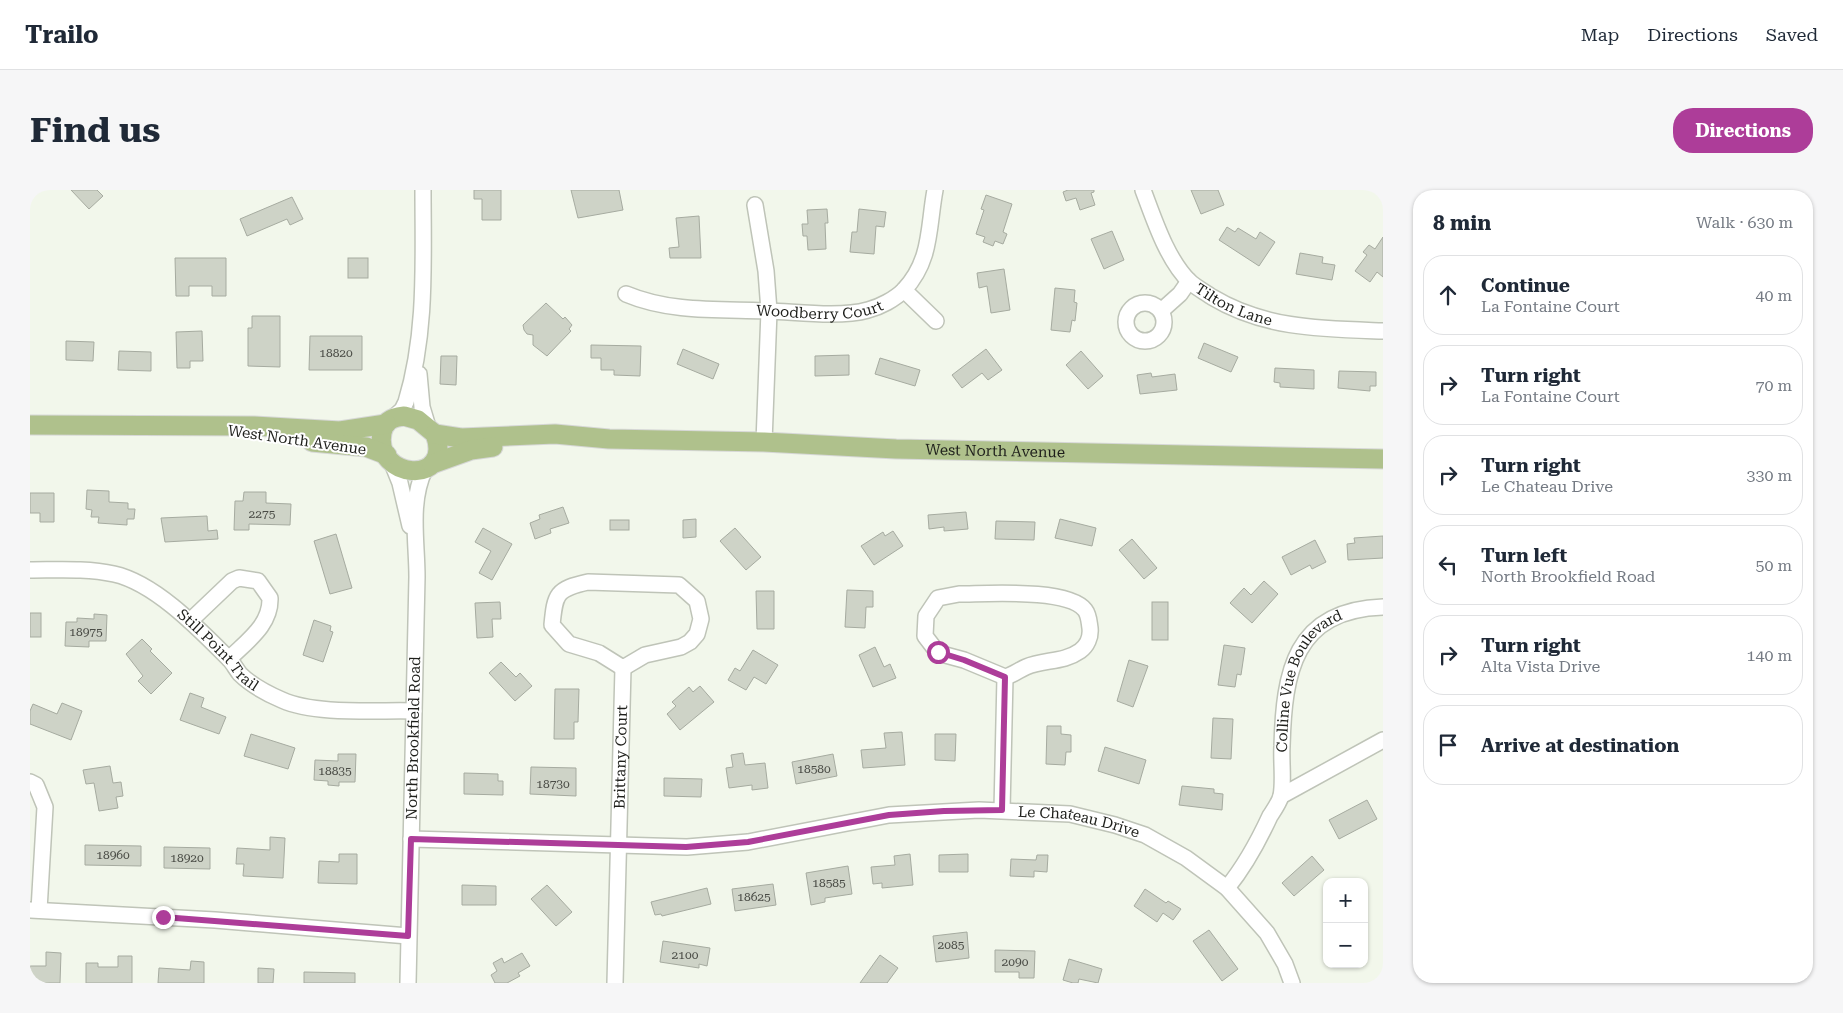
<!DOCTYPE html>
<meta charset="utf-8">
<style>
body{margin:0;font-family:"Roboto Serif",serif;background:#f6f6f7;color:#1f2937}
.controls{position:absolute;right:15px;bottom:15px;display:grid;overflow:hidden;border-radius:10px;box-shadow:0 1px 4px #0004}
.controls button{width:45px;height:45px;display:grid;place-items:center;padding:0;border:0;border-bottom:1px solid #e0e1e3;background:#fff;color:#1f2937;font:25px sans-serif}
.stop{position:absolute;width:15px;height:15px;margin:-11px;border:4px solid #ad3d99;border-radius:50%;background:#fff}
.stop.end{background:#ad3d99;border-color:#fff;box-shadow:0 1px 5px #0008}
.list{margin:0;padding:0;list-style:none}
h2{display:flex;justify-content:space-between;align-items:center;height:65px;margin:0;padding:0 20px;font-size:21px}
h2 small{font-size:16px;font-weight:400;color:#747a83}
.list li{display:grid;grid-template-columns:32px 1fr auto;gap:15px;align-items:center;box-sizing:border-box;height:80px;margin:0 10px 10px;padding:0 10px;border:1px solid #e0e1e3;border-radius:20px}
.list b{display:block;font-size:19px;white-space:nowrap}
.list p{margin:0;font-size:16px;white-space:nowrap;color:#747a83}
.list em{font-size:16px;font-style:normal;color:#747a83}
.icon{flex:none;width:28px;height:28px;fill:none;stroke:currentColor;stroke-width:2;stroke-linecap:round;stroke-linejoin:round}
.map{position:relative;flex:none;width:1353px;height:793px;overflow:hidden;border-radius:20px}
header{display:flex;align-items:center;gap:30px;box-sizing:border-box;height:70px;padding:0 25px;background:#fff;border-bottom:1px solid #e0e1e3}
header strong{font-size:24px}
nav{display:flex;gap:28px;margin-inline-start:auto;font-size:18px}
.intro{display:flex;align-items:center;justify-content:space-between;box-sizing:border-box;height:120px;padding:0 30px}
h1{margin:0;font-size:35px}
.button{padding:12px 22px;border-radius:20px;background:#ad3d99;color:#fff;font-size:18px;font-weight:700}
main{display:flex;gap:30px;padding:0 30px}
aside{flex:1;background:#fff;border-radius:20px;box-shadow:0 1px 4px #0004}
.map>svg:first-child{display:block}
</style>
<header>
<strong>Trailo</strong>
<nav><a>Map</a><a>Directions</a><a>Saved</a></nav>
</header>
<div class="intro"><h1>Find us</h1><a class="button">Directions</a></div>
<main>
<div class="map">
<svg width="1353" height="793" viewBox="0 0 1353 793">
<rect width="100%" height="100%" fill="#f2f7eb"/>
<!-- building -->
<g fill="#ced3c7" stroke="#a6aba0">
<path d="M41,0H67L73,6L59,19Z"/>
<path d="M444,0H471V30H452V9H444Z"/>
<path d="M541,0H589L593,20L548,28Z"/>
<path d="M1038,0H1064V2L1061,3L1065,15L1050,20L1046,8L1036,11L1033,2Z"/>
<path d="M1161,0H1188L1194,15L1171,24Z"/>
<path d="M956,5L982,14L973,42L977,44L973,54L965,51L963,56L953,52L955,47L946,44L954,20L951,19Z"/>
<path d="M262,7L273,29L260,35L257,29L217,46L210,29Z"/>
<path d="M797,19L798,33H795L796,59L778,60L777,46H773L772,34H778L777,20Z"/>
<path d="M829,19L856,22L854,37L846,36L844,64L820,62L822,42H827Z"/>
<path d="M669,26L671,68H640L639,58L649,57L646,28Z"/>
<path d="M1197,37L1205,42L1208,38L1226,49L1230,42L1245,52L1229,76L1189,50Z"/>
<path d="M1082,41L1094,70L1074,79L1061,49Z"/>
<path d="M1353,47V87L1347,82L1340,92L1325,81L1337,65L1333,62L1339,55L1345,59Z"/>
<path d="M1270,63L1293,67L1292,73L1305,75L1302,90L1266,84Z"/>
<path d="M145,68H196V106H182V96H159V106H146Z"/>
<rect x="318" y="68" width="20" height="20"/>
<path d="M974,79L980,120L961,123L957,96L949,98L947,83Z"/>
<path d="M1025,98L1045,100L1044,112L1047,113L1045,131L1042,130L1040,142L1021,140Z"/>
<path d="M516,113L533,129L535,127L542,135L539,139L541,141L517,166L503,155V145L497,144L494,140L493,135Z"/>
<path d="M222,126H250V177L218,176V138H222Z"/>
<path d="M172,141L173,171H160V178H147L146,142Z"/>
<path d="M280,146H332V180H279Z"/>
<path d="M36,151L64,152L63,171L36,170Z"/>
<path d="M1174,153L1208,167L1201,182L1168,168Z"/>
<path d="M561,155L611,156L610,186L584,185V180H571V168H561Z"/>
<path d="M653,159L689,174L683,189L647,174Z"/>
<path d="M956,159L972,180L958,190L952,183L932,198L922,185Z"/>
<path d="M89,161L121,162V181L88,180Z"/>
<path d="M1051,161L1073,186L1058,199L1036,175Z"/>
<path d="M819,165V185L785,186V166Z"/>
<path d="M411,166H427L426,195L410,194Z"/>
<path d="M850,168L890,180L885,196L845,184Z"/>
<path d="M1245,178L1284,180V199L1250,197V193L1244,192Z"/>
<path d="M1309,181L1346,182V196H1340V201L1308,198Z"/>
<path d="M1121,183L1122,187L1145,184L1147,200L1110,204L1107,185Z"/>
<path d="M57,300L79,301V312L98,313V319H105L104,329H97V335L68,333L69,327H61L62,320L56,319Z"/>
<path d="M214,302H236V313L261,314L260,335L219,334V340H204L205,311H213Z"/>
<path d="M0,303H24V332H10V323H0Z"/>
<path d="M533,317L539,333L520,339L521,343L505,349L500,333L510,329L509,325Z"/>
<path d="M936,322L938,339L914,341V337L899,339L898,325Z"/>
<path d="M177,326L178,341L187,340L188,349L135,352L131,328Z"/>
<path d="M666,329V347L653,348V330Z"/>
<path d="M1030,329L1066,338L1062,356L1025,348Z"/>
<rect x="580" y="330" width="19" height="10"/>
<path d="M966,331L1005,332L1004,350L965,349Z"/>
<path d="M453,338L482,354L462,390L449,383L461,361L445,352Z"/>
<path d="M705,338L731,367L716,380L690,351Z"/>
<path d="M863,341L873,356L844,375L831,356L853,342L855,346Z"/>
<path d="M306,344L322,398L300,404L284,351Z"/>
<path d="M1353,346V368L1318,370L1317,354L1325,353L1324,348Z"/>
<path d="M1102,349L1127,378L1114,389L1089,360Z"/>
<path d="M1285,350L1296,372L1282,379L1280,375L1261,385L1252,367Z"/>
<path d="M1234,391L1248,404L1222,433L1200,413L1214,398L1221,405Z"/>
<path d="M817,400L843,401V417H836L835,438L815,437Z"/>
<path d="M726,401H744V439H727Z"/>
<path d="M470,412L471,429H462L463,447L447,448L445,413Z"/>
<rect x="1122" y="412" width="16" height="38"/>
<rect x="0" y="423" width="11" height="24"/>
<path d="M64,424L77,425L76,451H59V457L35,456L36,432H47V428L64,429Z"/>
<path d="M284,430L301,436L300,441L303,442L293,472L273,465Z"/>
<path d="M112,449L122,459L120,461L142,483L121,504L108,491L113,486L96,464Z"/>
<path d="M1194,455L1215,458L1211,485L1207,484L1205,497L1188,495Z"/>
<path d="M845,457L854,477L860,474L866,488L843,497L829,465Z"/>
<path d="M723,460L748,475L736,494L724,487L716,500L698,490L705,478L710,481Z"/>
<path d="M1099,470L1118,476L1103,517L1087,511Z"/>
<path d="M471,472L486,487L490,483L502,496L485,511L459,483Z"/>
<path d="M670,496L684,512L650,540L637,524L646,516L642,512L659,497L663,502Z"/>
<path d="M525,499H549L548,532H544V549H524Z"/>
<path d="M160,503L174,508L171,517L196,527L189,544L150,530Z"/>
<path d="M32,513L52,521L41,550L0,534V521L3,514L27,524Z"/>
<path d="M1183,528L1203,529L1201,569L1181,568Z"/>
<path d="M1017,536H1031V544L1041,545V562H1036L1035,575L1016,574Z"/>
<path d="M872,542L875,575L833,578L831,560L856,558L854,543Z"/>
<path d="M221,544L265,558L258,579L214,566Z"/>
<path d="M905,544H926L925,571L905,570Z"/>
<path d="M1075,557L1116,570L1109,594L1068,581Z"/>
<path d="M713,563L715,575L735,573L738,598L722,600V595L699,598L696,578L703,577L701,565Z"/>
<path d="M308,564H326L325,592H309V596L298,595V591L284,590L285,570L308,571Z"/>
<path d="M803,564L807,586L766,594L762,572Z"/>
<path d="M80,576L83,593L91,592L93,606L86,607L88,618L69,621L64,593L56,594L53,580Z"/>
<path d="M501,577L546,578V606L500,604Z"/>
<path d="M434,583L468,584V591H473V605L434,604Z"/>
<path d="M634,588L672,589L671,607L634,606Z"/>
<path d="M1152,596L1184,599V603L1193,604L1192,620L1149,615Z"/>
<path d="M1337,610L1347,629L1309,649L1299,630Z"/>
<path d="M240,647L255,648L253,688L213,686L214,674H206L207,658L240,660Z"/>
<path d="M55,655L111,656V676L55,675Z"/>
<path d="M134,657L180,658V679L134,678Z"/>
<path d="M309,664H327V694L288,693L289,671L309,672Z"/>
<path d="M880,664L883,695L852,698V693L843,694L841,677L865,675L864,666Z"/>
<path d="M938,664V682H909V665Z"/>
<path d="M1007,665H1018L1017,682L1004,681V687L980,686L981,669L1006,670Z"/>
<path d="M1282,666L1294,680L1264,706L1252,693Z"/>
<path d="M818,676L822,704L795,708V712L781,715L776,683Z"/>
<path d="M743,694L746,715L705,721L702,699Z"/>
<path d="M432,695L466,696V715H432Z"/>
<path d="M517,695L542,722L526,736L501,709Z"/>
<path d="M677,698L681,714L632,726L631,724L625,725L621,712Z"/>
<path d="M1115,699L1136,713L1138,711L1151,719L1143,730L1133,723L1127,732L1104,716Z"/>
<path d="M1179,740L1208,779L1192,791L1163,751Z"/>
<path d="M937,742L939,768L906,772L903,746Z"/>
<path d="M633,751L680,758L677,776L669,774V778L630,772Z"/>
<path d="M965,760L1005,761L1004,788H989V782H965Z"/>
<path d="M16,762L31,763L30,793H0V776H16Z"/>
<path d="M492,763L500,776L488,783L490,786L477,793H465L461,785L467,781L463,773L472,768L474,773Z"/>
<path d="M850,765L868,778L857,793H830Z"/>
<path d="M88,766H102V793H56V773H68V777H88Z"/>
<path d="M1039,769L1072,779L1068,793L1049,789L1048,793H1043L1033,790Z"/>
<path d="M161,771L174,772V793H128L129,778L160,780Z"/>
<path d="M228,778L244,779L243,793H228Z"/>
<path d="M274,782L325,783V793H274Z"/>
</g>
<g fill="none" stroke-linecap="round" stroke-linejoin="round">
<!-- minor casing -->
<g stroke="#bfc4b8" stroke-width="18">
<g id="minor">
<path id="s1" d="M1113,0C1124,29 1137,70 1160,92C1167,98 1175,102 1182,107C1235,139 1293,139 1353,141"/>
<path d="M725,15L736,81L739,121L734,252"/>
<path d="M874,100L906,131"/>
<path id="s2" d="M596,104C641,123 691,119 739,121C768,122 809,128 838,120C850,117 865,109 874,100C902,70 898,37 905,0"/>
<circle cx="1115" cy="132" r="19"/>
<path d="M1131,121L1150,104L1159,91"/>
<path d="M389,184L392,217L398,237"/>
<path d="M364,227L372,220L376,212C397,143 393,71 393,0"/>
<path d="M362,273L370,293L380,336"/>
<path id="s3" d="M0,380C27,380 57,378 84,384C125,393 169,439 199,469C203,473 206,479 210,484C221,495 238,504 252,510C285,525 347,520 384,521"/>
<path d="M558,392L649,395L667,411L671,429L667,444L660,452L651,457L615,465L593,478L569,463L539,454L522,435C525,404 526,399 558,392Z"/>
<path d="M929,404C957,404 1038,398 1055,420C1059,425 1059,432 1060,438C1061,447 1057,456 1050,461C1033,473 1014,469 996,477C989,480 983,485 975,487L934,470L908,463L895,446L896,426L908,408Z"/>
<path d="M160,431L202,391L209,388L228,391L240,408C241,435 217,451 199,469"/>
<path d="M0,592L6,595L15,617L9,720"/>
<path d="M1251,606L1353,550"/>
<path d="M972,620L975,487"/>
<path id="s4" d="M381,649L657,657L718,652L859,625L949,620L1040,624L1085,635L1115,645L1156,668L1197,698L1237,743L1255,774L1262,793"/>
<path id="s5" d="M1197,698C1215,676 1228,652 1240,626C1244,620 1249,613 1251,606C1254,591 1251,572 1252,556C1254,482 1264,420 1353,417"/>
<path d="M0,720L185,730L378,746"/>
<path id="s6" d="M378,793L387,387C387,351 379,312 395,279"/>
<path id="s7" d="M585,793L593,478"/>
</g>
</g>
<!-- major casing -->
<g stroke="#d6d7d6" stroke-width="21">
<g id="major">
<path d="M374,226L388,230L405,244C424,297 343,289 352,243C354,231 363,227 374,226Z"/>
<path d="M0,235L224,236L310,241L356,234"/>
<path id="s8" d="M405,244L431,248L525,244L579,249L734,252L866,259L1353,269"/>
<path d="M282,252L336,257L357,265"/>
<path d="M402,274L441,260L463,257"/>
</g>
</g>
<!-- minor -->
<use href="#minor" stroke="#fff" stroke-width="15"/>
<!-- major -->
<use href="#major" stroke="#afc18c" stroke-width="19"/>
</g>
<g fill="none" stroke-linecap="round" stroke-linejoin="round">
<!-- route -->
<path stroke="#ad3d99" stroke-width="6" d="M133,727L378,746L381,649L656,657L718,652L859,625L914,621L972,620L975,487L934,470L908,462"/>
</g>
<g text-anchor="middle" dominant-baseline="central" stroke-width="4" stroke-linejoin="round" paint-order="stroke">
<!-- number labels -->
<g font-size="12" fill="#4a4c46">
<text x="306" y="163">18820</text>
<text x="232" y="324">2275</text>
<text x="56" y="442">18975</text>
<text x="784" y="579">18580</text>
<text x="305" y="581">18835</text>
<text x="523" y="594">18730</text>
<text x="83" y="665">18960</text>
<text x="157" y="668">18920</text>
<text x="799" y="693">18585</text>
<text x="724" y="707">18625</text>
<text x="921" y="755">2085</text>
<text x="655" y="765">2100</text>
<text x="985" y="772">2090</text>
</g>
<!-- street labels -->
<g font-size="15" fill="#1e1f1b" stroke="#fff">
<text stroke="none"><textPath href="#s1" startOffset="154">Tilton Lane</textPath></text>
<text stroke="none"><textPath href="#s2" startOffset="196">Woodberry Court</textPath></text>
<text transform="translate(267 250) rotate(8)">West North Avenue</text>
<text stroke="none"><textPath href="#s8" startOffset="561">West North Avenue</textPath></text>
<text stroke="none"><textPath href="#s3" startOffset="215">Still Point Trail</textPath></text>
<text stroke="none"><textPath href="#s5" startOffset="231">Colline Vue Boulevard</textPath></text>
<text stroke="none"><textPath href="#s6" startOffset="245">North Brookfield Road</textPath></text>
<text stroke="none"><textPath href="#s7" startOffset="226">Brittany Court</textPath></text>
<text stroke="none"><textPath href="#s4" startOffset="672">Le Chateau Drive</textPath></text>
</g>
</g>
</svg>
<div class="controls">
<button>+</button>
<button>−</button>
</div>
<div class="stop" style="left:908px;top:462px"></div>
<div class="stop end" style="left:133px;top:727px"></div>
</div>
<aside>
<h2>8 min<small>Walk · 630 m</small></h2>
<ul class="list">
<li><svg class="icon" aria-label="ahead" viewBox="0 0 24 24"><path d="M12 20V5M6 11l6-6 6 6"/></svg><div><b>Continue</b><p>La Fontaine Court</p></div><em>40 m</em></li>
<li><svg class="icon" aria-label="right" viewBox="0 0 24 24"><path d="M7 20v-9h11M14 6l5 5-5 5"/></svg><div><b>Turn right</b><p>La Fontaine Court</p></div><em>70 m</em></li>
<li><svg class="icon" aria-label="right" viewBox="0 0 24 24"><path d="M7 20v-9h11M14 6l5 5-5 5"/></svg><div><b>Turn right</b><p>Le Chateau Drive</p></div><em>330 m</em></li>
<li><svg class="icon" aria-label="left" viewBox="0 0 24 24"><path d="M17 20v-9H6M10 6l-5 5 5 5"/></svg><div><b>Turn left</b><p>North Brookfield Road</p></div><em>50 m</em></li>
<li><svg class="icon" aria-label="right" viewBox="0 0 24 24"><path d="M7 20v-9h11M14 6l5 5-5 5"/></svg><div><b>Turn right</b><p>Alta Vista Drive</p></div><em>140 m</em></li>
<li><svg class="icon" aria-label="arrive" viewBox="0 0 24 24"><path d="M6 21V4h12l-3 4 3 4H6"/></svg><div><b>Arrive at destination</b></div></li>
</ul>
</aside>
</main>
